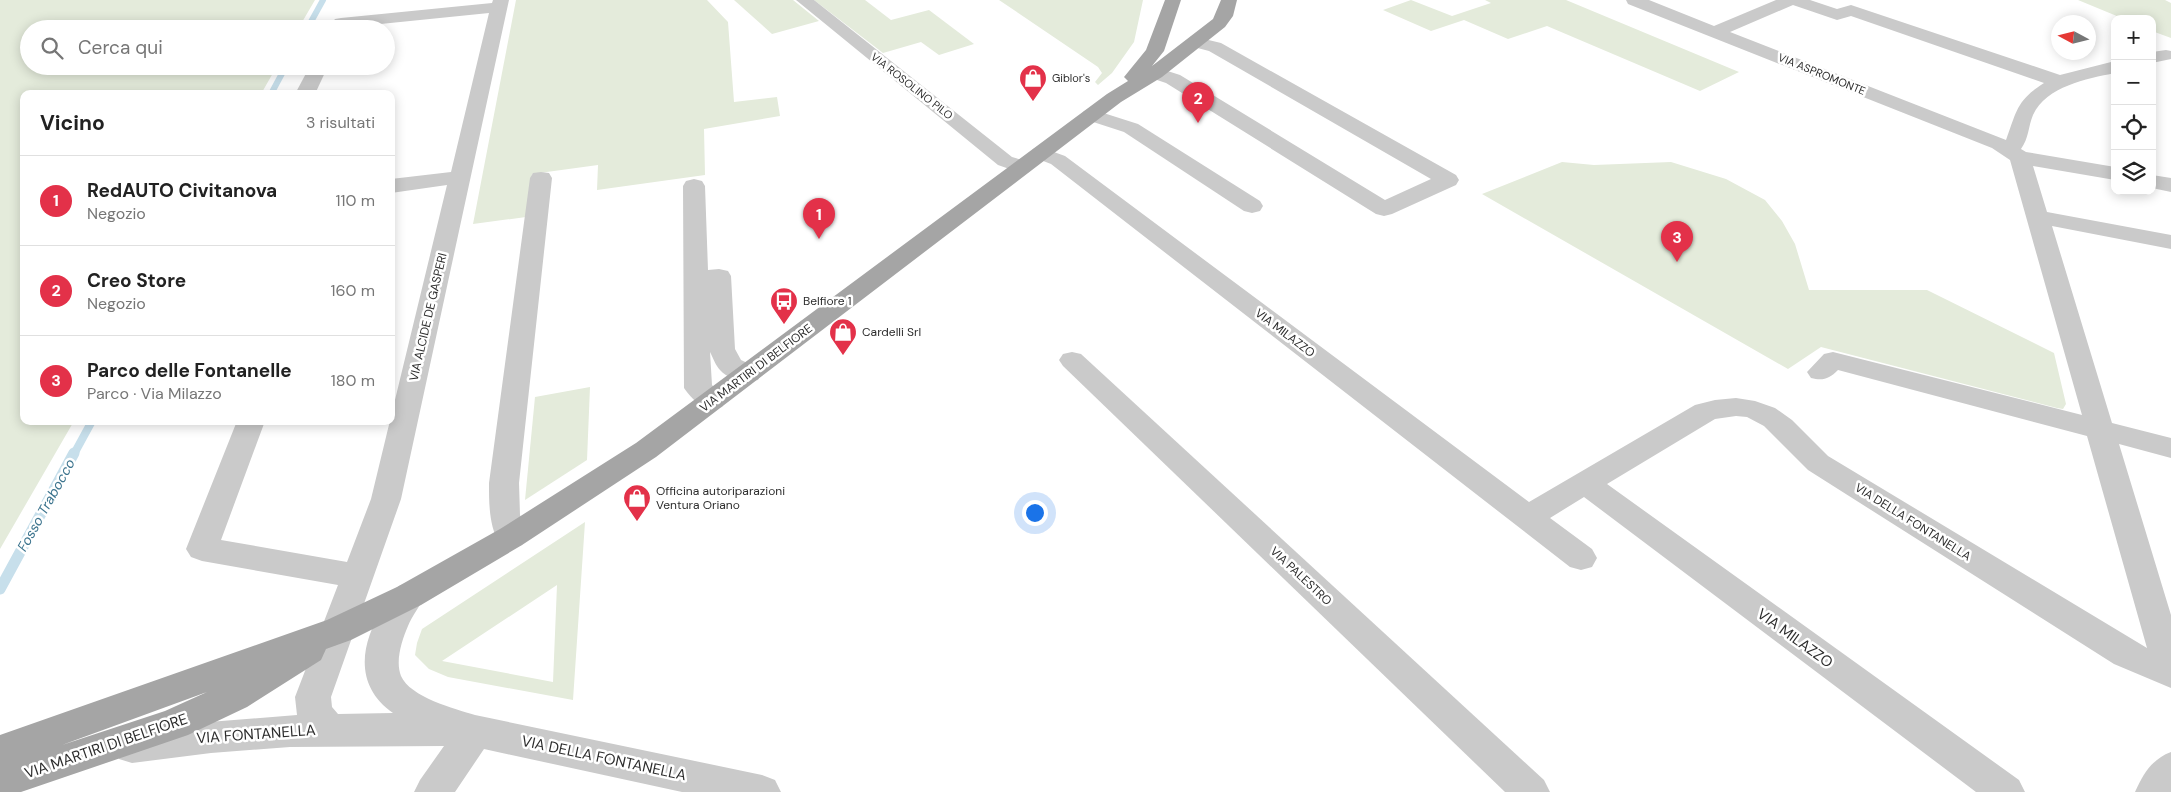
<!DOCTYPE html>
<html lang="it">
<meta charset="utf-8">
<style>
body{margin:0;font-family:"DM Sans",sans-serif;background:#f2f2f2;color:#222}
.controls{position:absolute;right:15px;top:15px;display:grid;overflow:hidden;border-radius:10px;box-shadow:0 2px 12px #0003}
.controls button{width:45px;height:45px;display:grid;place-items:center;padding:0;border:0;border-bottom:1px solid #e0e0e0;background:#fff;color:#222;font:25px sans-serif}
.compass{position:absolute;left:2051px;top:15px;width:45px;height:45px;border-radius:50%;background:#fff;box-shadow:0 2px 12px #0003;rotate:277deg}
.you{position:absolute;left:1034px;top:512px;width:18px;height:18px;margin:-12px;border:4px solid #fff;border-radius:50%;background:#1a73e8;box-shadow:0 0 0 8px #1a73e833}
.badge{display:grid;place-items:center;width:32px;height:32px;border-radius:50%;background:#e33149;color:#fff;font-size:16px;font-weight:700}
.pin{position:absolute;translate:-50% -41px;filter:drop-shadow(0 1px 2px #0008)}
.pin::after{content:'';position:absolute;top:26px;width:18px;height:15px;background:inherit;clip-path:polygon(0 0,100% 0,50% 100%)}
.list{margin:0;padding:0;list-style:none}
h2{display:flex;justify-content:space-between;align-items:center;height:65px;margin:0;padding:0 20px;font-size:21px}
h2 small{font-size:16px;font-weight:400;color:#767676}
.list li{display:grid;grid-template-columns:32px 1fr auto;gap:15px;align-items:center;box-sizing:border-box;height:90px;padding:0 20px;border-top:1px solid #e0e0e0}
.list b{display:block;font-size:19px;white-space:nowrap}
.list p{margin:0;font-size:16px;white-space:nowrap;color:#767676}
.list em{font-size:16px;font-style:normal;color:#767676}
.icon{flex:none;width:28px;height:28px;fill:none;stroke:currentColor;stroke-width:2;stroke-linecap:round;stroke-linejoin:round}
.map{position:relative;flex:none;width:2171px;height:792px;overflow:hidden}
.search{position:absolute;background:#fff;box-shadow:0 2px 12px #0003;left:20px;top:20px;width:375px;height:55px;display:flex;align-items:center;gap:12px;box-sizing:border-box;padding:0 18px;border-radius:28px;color:#767676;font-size:19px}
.panel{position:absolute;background:#fff;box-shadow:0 2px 12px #0003;left:20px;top:90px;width:375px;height:335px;border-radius:10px}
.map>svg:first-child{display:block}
</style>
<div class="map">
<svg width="2171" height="792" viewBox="0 0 2171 792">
<rect width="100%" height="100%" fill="#fff"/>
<!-- green -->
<g fill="#e4ebdb" fill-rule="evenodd">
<path d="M0,0H315L298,29H29V66H277L261,94H24V421H74L0,549Z"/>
<path d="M516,0H707L728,22L734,102L777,97L780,116L704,129L705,175L597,190L598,165L532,174L526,217L473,224Z"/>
<path d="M734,0H793L819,21L772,34Z"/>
<path d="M814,0H865L891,20L929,10L974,44L939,55L921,42L883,53Z"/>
<path d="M999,0H1143L1134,42L1112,73L1098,85L1095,82L1102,73L1098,67Z"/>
<path d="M1411,0L1452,16L1491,3L1485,0H1566L1739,72L1700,91L1547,26L1508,39L1464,20L1431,31L1383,10Z"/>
<path d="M2078,0H2165L2171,3V38L2152,31V19H2124Z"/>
<path d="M1562,162L1594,165L1671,162L1726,179L1765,200L1782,221L1795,244L1809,290H1927L2054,353L2066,404L2063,409L2057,408L1821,347L1788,369L1482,194Z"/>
<path d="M590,387L587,460L525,500L535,397Z"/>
<path d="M585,522L573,700L448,677L429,669L415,655L417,643L422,629ZM557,585L553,682L442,661Z"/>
</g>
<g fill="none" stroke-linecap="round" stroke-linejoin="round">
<!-- stream-far2 -->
<g stroke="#c7dfeb" stroke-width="6">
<path d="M307,29L323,0"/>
<path d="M271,94L286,66"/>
</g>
<!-- stream-far1 -->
<path stroke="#c7dfeb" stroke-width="8" d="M74,454L92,421"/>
<!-- stream -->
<path stroke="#c7dfeb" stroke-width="11" d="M0,589L74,453"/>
<!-- minor -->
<g fill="#cacaca" fill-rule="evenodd">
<path d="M493,0H509L401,499L331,697L332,707L338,714L393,713C354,686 360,644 383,608C387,602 392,590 399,586C406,582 413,584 421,587L425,596C420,606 412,616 408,626C402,640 395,661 401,676C410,697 455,709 475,715L762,775L775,780L781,792H682L484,749L455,792H414L420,780L444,746L290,747L211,753L132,763L119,759L114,747L119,735L132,731L171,725L297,715L295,697L338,585L202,561L191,557L186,549L237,421H265L221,540L347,562L371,499L447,185L391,193V179L451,172L489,13L341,28L335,27L332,23L335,19L341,18L492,3Z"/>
<path d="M796,0H814L1012,157L1029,162L1032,167L1029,172L1021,173L998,165Z"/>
<path d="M1626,0H1649L1714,26L1776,0H1810L1837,9L1851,5L2060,75L2115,61V73C2086,79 2047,86 2033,115C2028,127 2029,138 2021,149L2026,152L2115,167V180L2033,166L2047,212L2171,235V249L2052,226L2112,423L2171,438V458L2119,444L2171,615V688L2114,664L1808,470L1764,426L1747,417L1736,416L1715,419L1607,484L2019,780L2025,792H1976L1584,497L1550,518L1592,549L1597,558L1592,567L1581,570L1570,567L1051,164L1033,157L1030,153L1033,149L1040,147L1065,156L1529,502L1695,405L1715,400L1736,398L1755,401L1775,408L1792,420L1828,456L2147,648L2087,436L1838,370C1829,379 1823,381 1811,378L1807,372L1824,354L1833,352L2082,415L2010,160L1992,148L1628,4ZM1793,5L1837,20L1851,16L2044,83C2016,101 2017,111 2006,140L1730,32Z"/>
<path d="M1196,37L1221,43L1456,175L1459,180L1456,185L1392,214L1384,216L1376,214L1166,83L1148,77L1146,73L1148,69L1155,67L1180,75L1385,200L1431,179L1209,51L1190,46L1187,42L1190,38Z"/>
<path d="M2166,50L2171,51V59L2152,63V52Z"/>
<path d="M310,66H328L315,94H295Z"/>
<path d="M1091,109L1138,124L1260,201L1263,206L1260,211L1252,213L1244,211L1124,132L1084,119L1081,115L1084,111Z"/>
<path d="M541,172L549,173L552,178L519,483L520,515L527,537L522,545L511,549L500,545C489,526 489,505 489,483L530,178L533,173Z"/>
<path d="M2152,175L2171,178V192L2152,188Z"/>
<path d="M694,179L702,181L705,186L708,270L719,269L728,271L731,276L735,349L741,360L758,368L761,374L758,380C746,383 729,380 720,370C716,366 713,358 710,352L712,385L726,401L722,407C705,412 694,402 684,388L683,186L686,181Z"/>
<path d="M1072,352L1081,354L1544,780L1550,792H1505L1063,366L1059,360L1063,354Z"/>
<path d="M2171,752V792H2135C2143,774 2152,759 2171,752Z"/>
</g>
<!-- major -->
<path fill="#a5a5a5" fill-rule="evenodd" d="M1165,0H1181L1164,51L1152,66L1213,19L1221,0H1237L1233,16L1225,27L1162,77L1121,102L656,457L522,545L421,605L351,640L326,649L321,660L247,707L188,735L21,792H0V735L327,620L397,587L500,529L636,443L1107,94L1128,81L1124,77L1146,50ZM207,692L165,711L62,745Z"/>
</g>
<!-- icons -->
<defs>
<g id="shop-pin" transform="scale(1.4375)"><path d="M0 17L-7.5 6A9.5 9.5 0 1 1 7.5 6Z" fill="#e33149" stroke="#fff"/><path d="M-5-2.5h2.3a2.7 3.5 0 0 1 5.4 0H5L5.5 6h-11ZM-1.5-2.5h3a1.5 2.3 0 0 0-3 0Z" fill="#fff"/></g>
<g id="bus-pin" transform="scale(1.4375)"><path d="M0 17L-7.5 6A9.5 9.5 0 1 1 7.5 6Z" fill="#e33149" stroke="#fff"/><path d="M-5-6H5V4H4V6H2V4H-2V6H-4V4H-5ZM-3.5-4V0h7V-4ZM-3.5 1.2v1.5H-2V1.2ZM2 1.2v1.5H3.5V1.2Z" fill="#fff"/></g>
</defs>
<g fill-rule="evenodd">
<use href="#shop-pin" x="1033" y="78"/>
<use href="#bus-pin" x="784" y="301"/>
<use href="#shop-pin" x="843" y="332"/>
<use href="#shop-pin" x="637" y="498"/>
</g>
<g text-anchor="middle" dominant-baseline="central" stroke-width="5" stroke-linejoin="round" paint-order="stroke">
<!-- far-street labels -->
<g font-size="11" fill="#2d2d2d" stroke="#fff">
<text transform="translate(1822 74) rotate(22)">VIA ASPROMONTE</text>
<text transform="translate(912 86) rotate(38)">VIA ROSOLINO PILO</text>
</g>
<!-- far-poi labels -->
<g font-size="11" fill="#2d2d2d" stroke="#fff" text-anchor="start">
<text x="1052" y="78">Giblor's</text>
</g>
<!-- poi labels -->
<g font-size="12" fill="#2d2d2d" stroke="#fff" text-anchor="start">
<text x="803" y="301">Belfiore 1</text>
<text x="862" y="332">Cardelli Srl</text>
<text x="656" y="491">Officina autoriparazioni<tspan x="656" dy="14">Ventura Oriano</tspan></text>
</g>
<!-- street labels -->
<g font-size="12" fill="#2d2d2d" stroke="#fff">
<text transform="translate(428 317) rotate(-77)">VIA ALCIDE DE GASPERI</text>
<text transform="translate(1285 333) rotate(37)">VIA MILAZZO</text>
<text transform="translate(756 368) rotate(-37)">VIA MARTIRI DI BELFIORE</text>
<text transform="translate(1913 522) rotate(32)">VIA DELLA FONTANELLA</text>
<text transform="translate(1301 576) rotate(43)">VIA PALESTRO</text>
</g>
<!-- water labels -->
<g font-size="14" font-style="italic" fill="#3c748e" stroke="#fff">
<text transform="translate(46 505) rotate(-61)">Fosso Trabocco</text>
</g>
<!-- near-street labels -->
<g font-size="15" fill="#2d2d2d" stroke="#fff">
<text transform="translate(1795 638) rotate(36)">VIA MILAZZO</text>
<text transform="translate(256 734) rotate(-4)">VIA FONTANELLA</text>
<text transform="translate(106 746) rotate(-19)">VIA MARTIRI DI BELFIORE</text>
<text transform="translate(604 758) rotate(12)">VIA DELLA FONTANELLA</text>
</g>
</g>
</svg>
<div class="controls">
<button>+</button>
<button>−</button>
<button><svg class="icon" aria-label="locate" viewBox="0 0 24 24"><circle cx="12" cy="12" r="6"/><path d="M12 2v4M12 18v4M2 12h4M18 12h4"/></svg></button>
<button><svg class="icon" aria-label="layers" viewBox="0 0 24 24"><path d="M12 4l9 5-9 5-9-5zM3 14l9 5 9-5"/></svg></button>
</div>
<svg class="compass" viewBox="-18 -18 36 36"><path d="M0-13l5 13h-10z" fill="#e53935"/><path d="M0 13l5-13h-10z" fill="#767676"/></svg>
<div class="you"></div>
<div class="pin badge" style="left:819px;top:239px">1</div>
<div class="pin badge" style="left:1198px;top:123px">2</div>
<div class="pin badge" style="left:1677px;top:262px">3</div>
<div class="search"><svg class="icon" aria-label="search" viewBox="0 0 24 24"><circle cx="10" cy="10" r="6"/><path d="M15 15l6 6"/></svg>Cerca qui</div>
<section class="panel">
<h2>Vicino<small>3 risultati</small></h2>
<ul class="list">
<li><span class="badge">1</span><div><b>RedAUTO Civitanova</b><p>Negozio</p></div><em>110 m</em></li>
<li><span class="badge">2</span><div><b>Creo Store</b><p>Negozio</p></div><em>160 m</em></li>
<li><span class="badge">3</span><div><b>Parco delle Fontanelle</b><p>Parco · Via Milazzo</p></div><em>180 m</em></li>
</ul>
</section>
</div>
